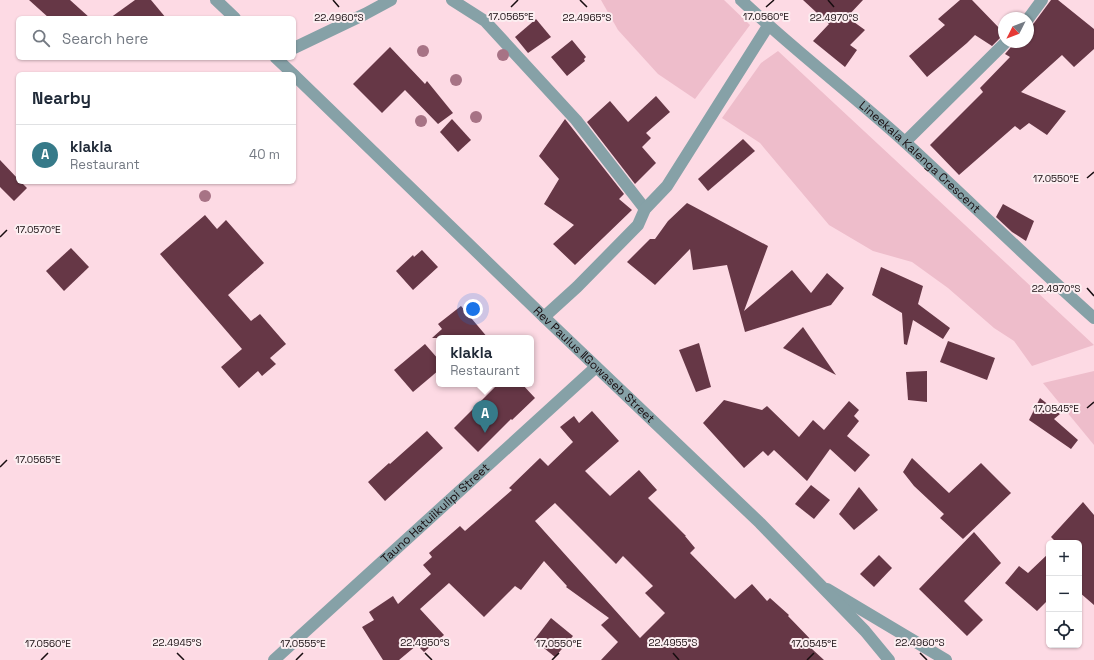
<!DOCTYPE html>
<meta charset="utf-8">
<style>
body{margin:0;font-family:"Space Grotesk",sans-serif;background:#f2f2f3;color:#1f2937}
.controls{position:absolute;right:12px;bottom:12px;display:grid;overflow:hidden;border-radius:6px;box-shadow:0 1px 3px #0004}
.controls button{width:36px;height:36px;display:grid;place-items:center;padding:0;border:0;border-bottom:1px solid #e0e1e3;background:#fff;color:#1f2937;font:20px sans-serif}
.compass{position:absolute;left:998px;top:12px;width:36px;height:36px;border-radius:50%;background:#fff;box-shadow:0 1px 3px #0004;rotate:228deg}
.you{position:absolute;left:473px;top:309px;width:14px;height:14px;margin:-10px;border:3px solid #fff;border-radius:50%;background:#1a73e8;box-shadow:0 0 0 6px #1a73e833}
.badge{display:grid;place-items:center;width:26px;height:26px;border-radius:50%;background:#367a89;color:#fff;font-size:13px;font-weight:700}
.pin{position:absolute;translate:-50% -33px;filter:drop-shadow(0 1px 2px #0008)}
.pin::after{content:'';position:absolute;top:21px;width:14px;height:12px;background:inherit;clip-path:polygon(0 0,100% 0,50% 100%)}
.popup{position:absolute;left:436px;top:335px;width:98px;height:52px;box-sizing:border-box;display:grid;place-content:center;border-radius:6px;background:#fff;filter:drop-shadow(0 1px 3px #0005);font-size:13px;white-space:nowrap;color:#747a83}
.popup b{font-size:15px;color:#1f2937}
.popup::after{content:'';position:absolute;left:50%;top:100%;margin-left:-8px;border:8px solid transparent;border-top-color:#fff}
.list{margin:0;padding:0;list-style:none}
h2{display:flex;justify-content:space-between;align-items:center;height:52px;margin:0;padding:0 16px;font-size:17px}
h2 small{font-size:13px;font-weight:400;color:#747a83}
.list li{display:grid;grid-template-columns:26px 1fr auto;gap:12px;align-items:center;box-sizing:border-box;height:60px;padding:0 16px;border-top:1px solid #e0e1e3}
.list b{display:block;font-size:15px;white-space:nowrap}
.list p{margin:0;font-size:13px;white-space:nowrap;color:#747a83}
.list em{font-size:13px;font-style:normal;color:#747a83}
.icon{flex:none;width:22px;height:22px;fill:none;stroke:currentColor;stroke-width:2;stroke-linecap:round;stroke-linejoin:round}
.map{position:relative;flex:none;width:1094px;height:660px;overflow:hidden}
.search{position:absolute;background:#fff;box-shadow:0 1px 3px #0004;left:16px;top:16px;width:280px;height:44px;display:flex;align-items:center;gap:10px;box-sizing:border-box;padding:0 14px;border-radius:6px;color:#747a83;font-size:15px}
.panel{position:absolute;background:#fff;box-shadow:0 1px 3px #0004;left:16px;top:72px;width:280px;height:112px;border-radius:6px}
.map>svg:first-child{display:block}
</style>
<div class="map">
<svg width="1094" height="660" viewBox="0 0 1094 660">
<rect width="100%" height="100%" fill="#fddae4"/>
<!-- green -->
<g fill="#eebdcb">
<path d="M601,0H724L750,25L695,99L658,74L618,30Z"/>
<path d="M778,51L1094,345L1032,366L1014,341L994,328L948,288L912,262L873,251L829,225L760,143L722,118L761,63Z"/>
<path d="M1094,371V445L1043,383Z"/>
</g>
<!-- building -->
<g fill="#663746" fill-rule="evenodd">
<path d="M29,0H70L90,18H49Z"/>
<path d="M135,0H151L166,18H110Z"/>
<path d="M803,0H863L847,17L865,30L850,45L857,50L845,67L813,41L829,24Z"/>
<path d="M960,0H972L1004,33V35L1001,37L992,46L975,35L967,43L927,77L909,56L945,25L938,19Z"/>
<path d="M1051,0H1058L1094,29V49L1074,67L1062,55L1021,92L1066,111L1047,135L1029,123L1020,130L1015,126L959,175L930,145L983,92L980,88L1010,57L1005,54L1011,47L1013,43L1015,45L1018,42H1028V29L1034,23Z"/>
<path d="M536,19L551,37L528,53L515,37Z"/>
<path d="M572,40L586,57L584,59L585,61L567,76L551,57Z"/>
<path d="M390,47L425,84L427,81L453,113L438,124L405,90L382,113L353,84Z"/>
<path d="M656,96L670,112L646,133L651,138L642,147L656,163L635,184L587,122L610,101L628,122Z"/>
<path d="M452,119L471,140L458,152L440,132Z"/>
<path d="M565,119L624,194L619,199L632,210L575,265L553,244L574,225L544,204L559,179L539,156Z"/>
<path d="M743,139L755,151L708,191L698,179Z"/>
<path d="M0,160L18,179V182H21L27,188L14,201L0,187Z"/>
<path d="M687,203L768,246L744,311L792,270L811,293L827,273L844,288L831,305L745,332L727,265L693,270L690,249L655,285L627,262L650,239H655L668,221Z"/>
<path d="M1003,204L1034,221L1026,241L1012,232L996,217Z"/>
<path d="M205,215L217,229L226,220L264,263L228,295L251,321L260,314L286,344L270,358L276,364L262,376L258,371L239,388L221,367L242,349L160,254Z"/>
<path d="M71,248L89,267L64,291L46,271Z"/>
<path d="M422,250L438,267L413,290L396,271L413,255L414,257Z"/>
<path d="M881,267L923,286L918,304L950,328L943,339L913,320L907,345L904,344L902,313L872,295Z"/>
<path d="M461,306L488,338H432L442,329L438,324Z"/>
<path d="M803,327L836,375L783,348Z"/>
<path d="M948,341L995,358L987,380L940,362Z"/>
<path d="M699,343L711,387L696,392L679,350Z"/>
<path d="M425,344L439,360V370L413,392L394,370Z"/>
<path d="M927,371V402L908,400L906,372Z"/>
<path d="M498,384H522L535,398L512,420L511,419L478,452L454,428Z"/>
<path d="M1040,398L1060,414L1054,419L1078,440L1071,449L1029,420Z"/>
<path d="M724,400L762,410L767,406L799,437L813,420L824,430L849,401L859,410L854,416L859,421L847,436L870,455L855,472L830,449L807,481L774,450L768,456L763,451L744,468L703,423Z"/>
<path d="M592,411L619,441L585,471L610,496L639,470L657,490L648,498L686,536H685L695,548L690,553L735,599L752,584L767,601L770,598L789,615L788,616L816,645L812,649L824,660H601L618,642L601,625L609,618L566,587L567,586L544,561L521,590L515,586L484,617L449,583L420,609L444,635L424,652L417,645L399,660H383L362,627L374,620L369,612L393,596L398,604L431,574L423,565L432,557L429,553L460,526L465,531L512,490L509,488L540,458L548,466L573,442L560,427L574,416L579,423ZM555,503L616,564L623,556L653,586L645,593L665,613L640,638L535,521Z"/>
<path d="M427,431L443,448L385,501L368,482L389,463L390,464Z"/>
<path d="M912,458L949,493L981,463L1011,493L963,539L940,518L944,514L914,486L903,472Z"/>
<path d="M811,485L830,500L814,519L795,504Z"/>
<path d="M859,487L878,510L854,530L839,514Z"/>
<path d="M1083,502L1094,515V605L1079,592V543H1057L1051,537Z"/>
<path d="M974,532L1001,563L964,601L983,620L967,636L919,589Z"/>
<path d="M1049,553V599L1037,611L1005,583L1019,566L1028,573Z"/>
<path d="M879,555L892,568L874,587L860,574Z"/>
<path d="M551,618L573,636L555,657L534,640Z"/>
</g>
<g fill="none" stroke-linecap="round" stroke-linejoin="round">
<!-- service -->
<g stroke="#86a1a7" stroke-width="12">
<path d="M452,0L485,21L576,120L645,209"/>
<path d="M1028,19L1042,0"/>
<path d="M294,48L365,14L391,0"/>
<path d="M905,142L1006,42"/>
<path d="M544,317L577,287L638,225L645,209L667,186L768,26"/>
<path d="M827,589L946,660"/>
</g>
<!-- minor -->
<g stroke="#86a1a7" stroke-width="12">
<path d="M216,0L235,18"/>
<path id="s1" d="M741,0C794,50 852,94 906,143C969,201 1030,261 1094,318"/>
<path d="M276,58L293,74"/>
<path id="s2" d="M294,75L544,317L760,523L865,631L889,660"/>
<path id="s3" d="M274,660L596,367"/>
</g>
</g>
<!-- trees -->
<g fill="#a77385">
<circle cx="423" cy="51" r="6"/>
<circle cx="503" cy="55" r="6"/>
<circle cx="456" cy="80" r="6"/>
<circle cx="476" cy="117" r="6"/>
<circle cx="421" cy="121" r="6"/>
<circle cx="205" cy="196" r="6"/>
</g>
<!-- ticks -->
<path fill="none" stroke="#180d10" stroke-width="1.5" d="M333,0L339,7M580,0L587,7M828,0L834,7M511,7L518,0M766,7L774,0M1087,178L1094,172M0,237L7,230M1087,288L1094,296M1087,408L1094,402M0,467L7,460M177,653L184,660M425,653L432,660M673,653L679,660M920,653L927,660M41,660L48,653M296,660L303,653M552,660L559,653M807,660L814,653"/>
<g text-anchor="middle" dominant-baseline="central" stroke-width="4" stroke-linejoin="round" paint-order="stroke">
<!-- street labels -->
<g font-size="12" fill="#180d10" stroke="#fceef1">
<text stroke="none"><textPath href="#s1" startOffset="238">Lineekala Kalenga Crescent</textPath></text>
<text stroke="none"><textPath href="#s2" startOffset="417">Rev Paulus ǁGowaseb Street</textPath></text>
<text stroke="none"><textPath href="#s3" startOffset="218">Tauno Hatuiikulipi Street</textPath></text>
</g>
</g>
<g font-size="10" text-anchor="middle" fill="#180d10" stroke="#fceef1" stroke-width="4" stroke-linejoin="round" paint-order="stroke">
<text x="511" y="20">17.0565°E</text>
<text x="766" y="20">17.0560°E</text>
<text x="339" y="21">22.4960°S</text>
<text x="834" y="21">22.4970°S</text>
<text x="587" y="21">22.4965°S</text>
<text x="1056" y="182">17.0550°E</text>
<text x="38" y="233">17.0570°E</text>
<text x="1056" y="292">22.4970°S</text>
<text x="1056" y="412">17.0545°E</text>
<text x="38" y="463">17.0565°E</text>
<text x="177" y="646">22.4945°S</text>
<text x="425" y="646">22.4950°S</text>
<text x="673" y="646">22.4955°S</text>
<text x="920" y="646">22.4960°S</text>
<text x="48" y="647">17.0560°E</text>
<text x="303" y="647">17.0555°E</text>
<text x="559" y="647">17.0550°E</text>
<text x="814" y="647">17.0545°E</text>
</g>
</svg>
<div class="controls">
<button>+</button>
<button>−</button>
<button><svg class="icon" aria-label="locate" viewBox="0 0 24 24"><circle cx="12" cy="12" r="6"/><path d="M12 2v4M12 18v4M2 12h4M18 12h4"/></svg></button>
</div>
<svg class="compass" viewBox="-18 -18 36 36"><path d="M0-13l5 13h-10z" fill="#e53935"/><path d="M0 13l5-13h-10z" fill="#747a83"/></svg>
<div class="you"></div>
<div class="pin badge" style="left:485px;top:433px">A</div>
<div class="popup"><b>klakla</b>Restaurant</div>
<div class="search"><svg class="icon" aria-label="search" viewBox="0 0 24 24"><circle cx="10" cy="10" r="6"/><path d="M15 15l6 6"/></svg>Search here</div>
<section class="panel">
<h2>Nearby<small></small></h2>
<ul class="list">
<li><span class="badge">A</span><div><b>klakla</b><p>Restaurant</p></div><em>40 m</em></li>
</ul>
</section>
</div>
